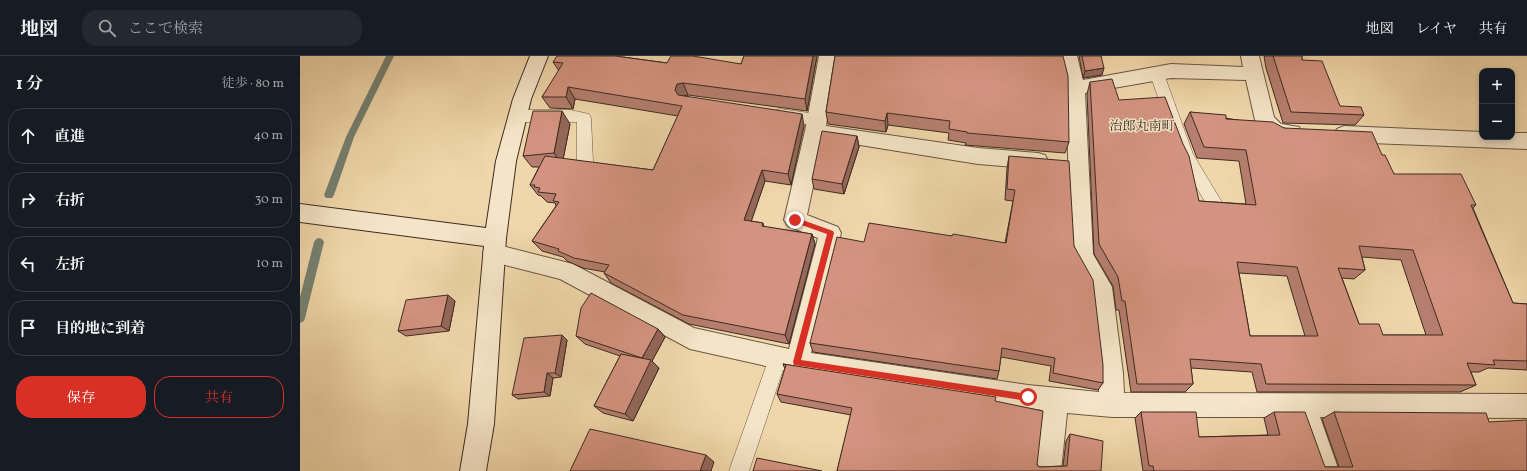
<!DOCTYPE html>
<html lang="ja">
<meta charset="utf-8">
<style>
body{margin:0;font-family:Vollkorn,"Noto Serif JP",serif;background:#242831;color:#f1f3f6}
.controls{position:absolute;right:12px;top:12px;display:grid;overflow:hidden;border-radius:8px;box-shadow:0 2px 6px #0003}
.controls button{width:36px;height:36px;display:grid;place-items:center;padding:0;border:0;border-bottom:1px solid #363941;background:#171b24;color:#f1f3f6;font:20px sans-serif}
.stop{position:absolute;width:12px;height:12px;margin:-9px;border:3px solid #d93025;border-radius:50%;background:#fff}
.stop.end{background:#d93025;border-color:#fff;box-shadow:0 1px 4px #0008}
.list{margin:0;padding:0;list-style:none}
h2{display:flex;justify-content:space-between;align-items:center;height:52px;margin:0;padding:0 16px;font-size:17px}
h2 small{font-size:13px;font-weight:400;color:#9ea1a6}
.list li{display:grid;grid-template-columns:26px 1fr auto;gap:12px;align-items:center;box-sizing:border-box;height:56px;margin:0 8px 8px;padding:0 8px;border:1px solid #363941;border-radius:16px}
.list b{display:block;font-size:15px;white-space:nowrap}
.list em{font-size:13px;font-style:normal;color:#9ea1a6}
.actions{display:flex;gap:8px;padding:12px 16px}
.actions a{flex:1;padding:9px 0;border:1px solid #d93025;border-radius:16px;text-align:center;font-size:14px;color:#d93025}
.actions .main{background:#d93025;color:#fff}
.icon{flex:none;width:22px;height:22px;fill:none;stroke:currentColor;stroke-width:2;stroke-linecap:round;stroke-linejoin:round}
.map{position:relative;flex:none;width:1227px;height:415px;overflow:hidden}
header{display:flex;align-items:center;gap:24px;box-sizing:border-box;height:56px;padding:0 20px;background:#171b24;border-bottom:1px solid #363941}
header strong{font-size:19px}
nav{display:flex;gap:22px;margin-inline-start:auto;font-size:14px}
.search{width:280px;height:36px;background:#242831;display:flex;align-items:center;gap:10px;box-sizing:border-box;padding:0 14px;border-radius:16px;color:#9ea1a6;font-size:15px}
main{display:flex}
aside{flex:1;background:#171b24}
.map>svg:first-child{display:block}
</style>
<header>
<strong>地図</strong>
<div class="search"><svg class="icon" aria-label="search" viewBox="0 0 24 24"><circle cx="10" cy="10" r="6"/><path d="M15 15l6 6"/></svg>ここで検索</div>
<nav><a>地図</a><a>レイヤ</a><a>共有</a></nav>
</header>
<main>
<aside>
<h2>1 分<small>徒歩 · 80 m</small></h2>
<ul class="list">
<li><svg class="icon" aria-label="ahead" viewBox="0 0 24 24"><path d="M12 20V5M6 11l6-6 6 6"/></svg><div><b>直進</b></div><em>40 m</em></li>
<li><svg class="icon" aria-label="right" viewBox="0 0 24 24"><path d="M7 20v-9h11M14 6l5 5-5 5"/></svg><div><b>右折</b></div><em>30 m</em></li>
<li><svg class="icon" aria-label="left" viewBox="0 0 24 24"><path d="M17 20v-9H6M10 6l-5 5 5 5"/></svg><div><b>左折</b></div><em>10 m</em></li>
<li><svg class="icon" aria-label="arrive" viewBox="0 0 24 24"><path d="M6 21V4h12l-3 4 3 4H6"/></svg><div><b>目的地に到着</b></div></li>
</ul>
<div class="actions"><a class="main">保存</a><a>共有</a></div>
</aside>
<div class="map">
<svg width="1227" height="415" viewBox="0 0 1227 415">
<rect width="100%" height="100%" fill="#f0d7ab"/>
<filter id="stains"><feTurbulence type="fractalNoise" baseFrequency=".005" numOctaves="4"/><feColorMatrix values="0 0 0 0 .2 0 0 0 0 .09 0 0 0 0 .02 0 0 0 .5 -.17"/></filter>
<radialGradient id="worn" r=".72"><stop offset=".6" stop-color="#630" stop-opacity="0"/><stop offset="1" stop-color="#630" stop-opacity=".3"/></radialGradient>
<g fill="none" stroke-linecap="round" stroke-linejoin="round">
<!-- stream -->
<g fill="#758171" fill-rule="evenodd">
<path d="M86,0H94L54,81L34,139L32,142H26L24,139L46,81Z"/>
<path d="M19,182L22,183L24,186L5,262L4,265L0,267V241L14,186L16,183Z"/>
</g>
<!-- lane casing -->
<g stroke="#6a5743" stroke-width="1">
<g id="lane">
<path d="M857,13L862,14L864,18L893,98L923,148L921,153L915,155L909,153L878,99L850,18L852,14Z"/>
<path d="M480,53L517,58L522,60L524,64L522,68L517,70L475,63L473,59L475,55Z"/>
<path d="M217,54H271L289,58L291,62L293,106L290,110L285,112L280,110L277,106V66H217L212,64L210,60L212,56Z"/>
<path d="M478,293L484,296L487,302L449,415H429L469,302L472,296Z"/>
</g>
</g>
<!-- street casing -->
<g stroke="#6a5743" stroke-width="2">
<g id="street">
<path d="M519,0H537L526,70L678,92L738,97L745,99L748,105L745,111L738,113L678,108L523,83L507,159L538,171L541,177L511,297L728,329L799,336V317L790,233L771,200L766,32L759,0H777L783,24L871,8L943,11L941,0H959L974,61L981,68L999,71L1002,76L999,81C981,87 964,81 955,64L946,24L871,22L785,37L793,198L812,231L823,317L824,337L1227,338V362L1020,361L1039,415H1013L995,361H812L767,357L761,415H735L742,354L497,317L390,293L260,223L186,204L183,197L186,190L194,188L273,208L394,272L489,293L518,182L488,170L484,164L505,75Z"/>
<path d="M1044,70L1182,76V81H1212V77H1227V93L1044,86L1037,83L1034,78L1037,73Z"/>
</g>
</g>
<!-- secondary casing -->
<g stroke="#3e2c20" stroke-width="2">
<path id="secondary" d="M230,0H248L231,43L216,105L206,182L194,368L186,415H160L168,368L184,190L0,166V148L186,172L196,105L213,43Z"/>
</g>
<!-- lane -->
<use href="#lane" fill="#f5e5c8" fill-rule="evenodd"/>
<!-- street -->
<use href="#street" fill="#f5e5c8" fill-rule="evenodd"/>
<!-- secondary -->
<use href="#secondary" fill="#f5e5c8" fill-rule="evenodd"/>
</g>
<!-- wall -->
<g fill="#b57e6e" stroke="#3e2c20" fill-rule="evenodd">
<path d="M444,0H517L507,55L388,39L384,40L504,70L491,129L465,125L451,165L463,167L464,171L512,178L515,188L489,288L389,268L311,227L304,217L305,216L283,212L267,205L263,201L242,195L232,185L256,150L255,147L247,146L241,140L238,139L230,129L239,111H232L223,100L270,68L263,103L353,114L378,60L275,43L273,53L250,52L242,41L259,15L253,6L323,1L367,7L441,8Z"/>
<path d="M535,0L769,86L765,97L665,89L666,87L648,84L649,77L588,69L586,76L528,68L526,56Z"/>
<path d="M779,0H801L802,19L783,22Z"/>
<path d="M964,0H1002V4L1040,50L1064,59L1055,69L983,67L966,12Z"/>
<path d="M790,26L819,44L899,145L946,148L939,105L897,102L884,68L890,56L984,72L1082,99L1094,118L1176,149L1173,152L1213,247L1227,248V314L1188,312L1179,316H1171L1176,329L1160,336H957L952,316L891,312L893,328L885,336H831L819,254H816L813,230L794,198L787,38ZM1062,201L1101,204L1126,279H1083L1059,268L1042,222L1054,223L1065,214ZM939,217L987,220L1005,280H950Z"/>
<path d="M557,80L559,91L544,138L514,133L512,123Z"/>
<path d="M709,100L774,190L803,327L798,334L749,325L751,310L701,301L699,315L697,323L513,296L510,287L564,186L652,180L705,187L713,145L705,144L707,112Z"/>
<path d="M155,245L149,275L106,280L98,275Z"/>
<path d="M358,273L365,281L352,305L359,312L333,365L303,357L294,350L320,300L285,288L276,280Z"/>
<path d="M267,284L261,321L253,322L250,340L218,343L212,339Z"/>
<path d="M483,308L695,345L739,411L763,410L766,385L770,378L801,415H537L551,359L481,346L477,338L485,313Z"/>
<path d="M841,356L899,381L968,379L964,362L974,356L1025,411H1039L1022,363L1034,356L1189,366L1227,415H843L835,362Z"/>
</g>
<!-- shaded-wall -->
<g fill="#94675a" stroke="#3e2c20">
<path d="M513,0H517L507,55L505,43Z"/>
<path d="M804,12L802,19L783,22L785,15Z"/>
<path d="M383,27L388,39L382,40L380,46L375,34L377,28Z"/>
<path d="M268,31L275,43L273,53L266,41Z"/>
<path d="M262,55L270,68L262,109L254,97Z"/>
<path d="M587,57L588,69L586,76L585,65Z"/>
<path d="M502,58L504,70L491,129L488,118Z"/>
<path d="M557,80L559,91L544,138L542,128Z"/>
<path d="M462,114L465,125L448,175L444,164Z"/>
<path d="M512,178L515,188L489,288L485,279Z"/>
<path d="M148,239L155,245L149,275L141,270Z"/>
<path d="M358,273L365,281L352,305L359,312L333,365L325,358L342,302Z"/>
<path d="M262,279L267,284L261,321L255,317Z"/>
<path d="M247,317L253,322L250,340L244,336Z"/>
<path d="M406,399L414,406L411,415H400Z"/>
</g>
<!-- building -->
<g fill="#d39380" stroke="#3e2c20" fill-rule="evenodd">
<path d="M257,0H315L367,7L371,0H393L441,8L444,0H513L505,43L383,27L377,28L375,34L378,39L502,58L488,118L462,114L444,164L463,167L462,170L512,178L485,279L383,259L304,217L309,209L274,202L258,195L259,193L232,185L259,146L253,145L256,138L238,136L240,132L234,131L235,129H230L245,100L353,114L382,50L268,31L266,41H242L263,7L253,6Z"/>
<path d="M535,0H763L768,20L769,86L667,77V76L649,73L650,65L587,57L585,65L526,56Z"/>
<path d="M782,0H801L804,12L785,15Z"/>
<path d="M973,0H1002V4L1022,5L1040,50L1061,51L1064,59L991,56Z"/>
<path d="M812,23L819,44L865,41L883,88L889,100L899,145L956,149L946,94L904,91L890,56L926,59V63L973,66L984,72L1072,76L1082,99H1085L1094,118H1161L1176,149H1171L1213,247L1227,248V305L1193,304L1195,309L1167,307L1176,329L966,328L961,308L890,303L893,328H837L825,245H822L818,221L799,188L790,26ZM1059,190L1113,194L1143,279H1083L1079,268H1059L1038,212L1065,214ZM937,206L997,211L1018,280H950Z"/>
<path d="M233,55H262L254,97L223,100Z"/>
<path d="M522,75L557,80L542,128L512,123Z"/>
<path d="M709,100L769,105L774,190L793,224L803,309V327L753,317L755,302L702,292L699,315L510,287L537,181L564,186L569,167L652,180L653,178L706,187L715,134L707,133Z"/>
<path d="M291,237L358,273L342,302L276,280L281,252Z"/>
<path d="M148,239L141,270L98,275L106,244Z"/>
<path d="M262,279L255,317H247L244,336L212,339L224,282Z"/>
<path d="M321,298L351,304L325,358L294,350Z"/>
<path d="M483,308L696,341L695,345L743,355L737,409L739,411L767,410L770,378L803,385L801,415H537L552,352L477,338L486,309Z"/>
<path d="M841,356H896L899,381L980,379L974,356H1005L1025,411H1053L1034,356L1186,357L1189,366L1227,364V415H854L853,410H849Z"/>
<path d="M290,373L406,399L400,415H270Z"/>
<path d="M457,402L522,415H453Z"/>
</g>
<!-- route -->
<path fill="#d93025" d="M493,162H497L533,175L534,177L501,304L728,338L731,339V344L728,345L494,309L493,306L527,178L493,166Z"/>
<g text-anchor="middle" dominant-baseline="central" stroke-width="3" stroke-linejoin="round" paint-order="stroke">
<!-- quarter labels -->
<g font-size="13" fill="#3e2c20" stroke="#f5e5c8">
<text x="842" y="71">治郎丸南町</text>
</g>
</g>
<rect width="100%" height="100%" filter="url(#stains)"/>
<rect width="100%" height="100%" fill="url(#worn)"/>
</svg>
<div class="controls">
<button>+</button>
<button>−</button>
</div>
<div class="stop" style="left:728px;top:341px"></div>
<div class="stop end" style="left:495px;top:164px"></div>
</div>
</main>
